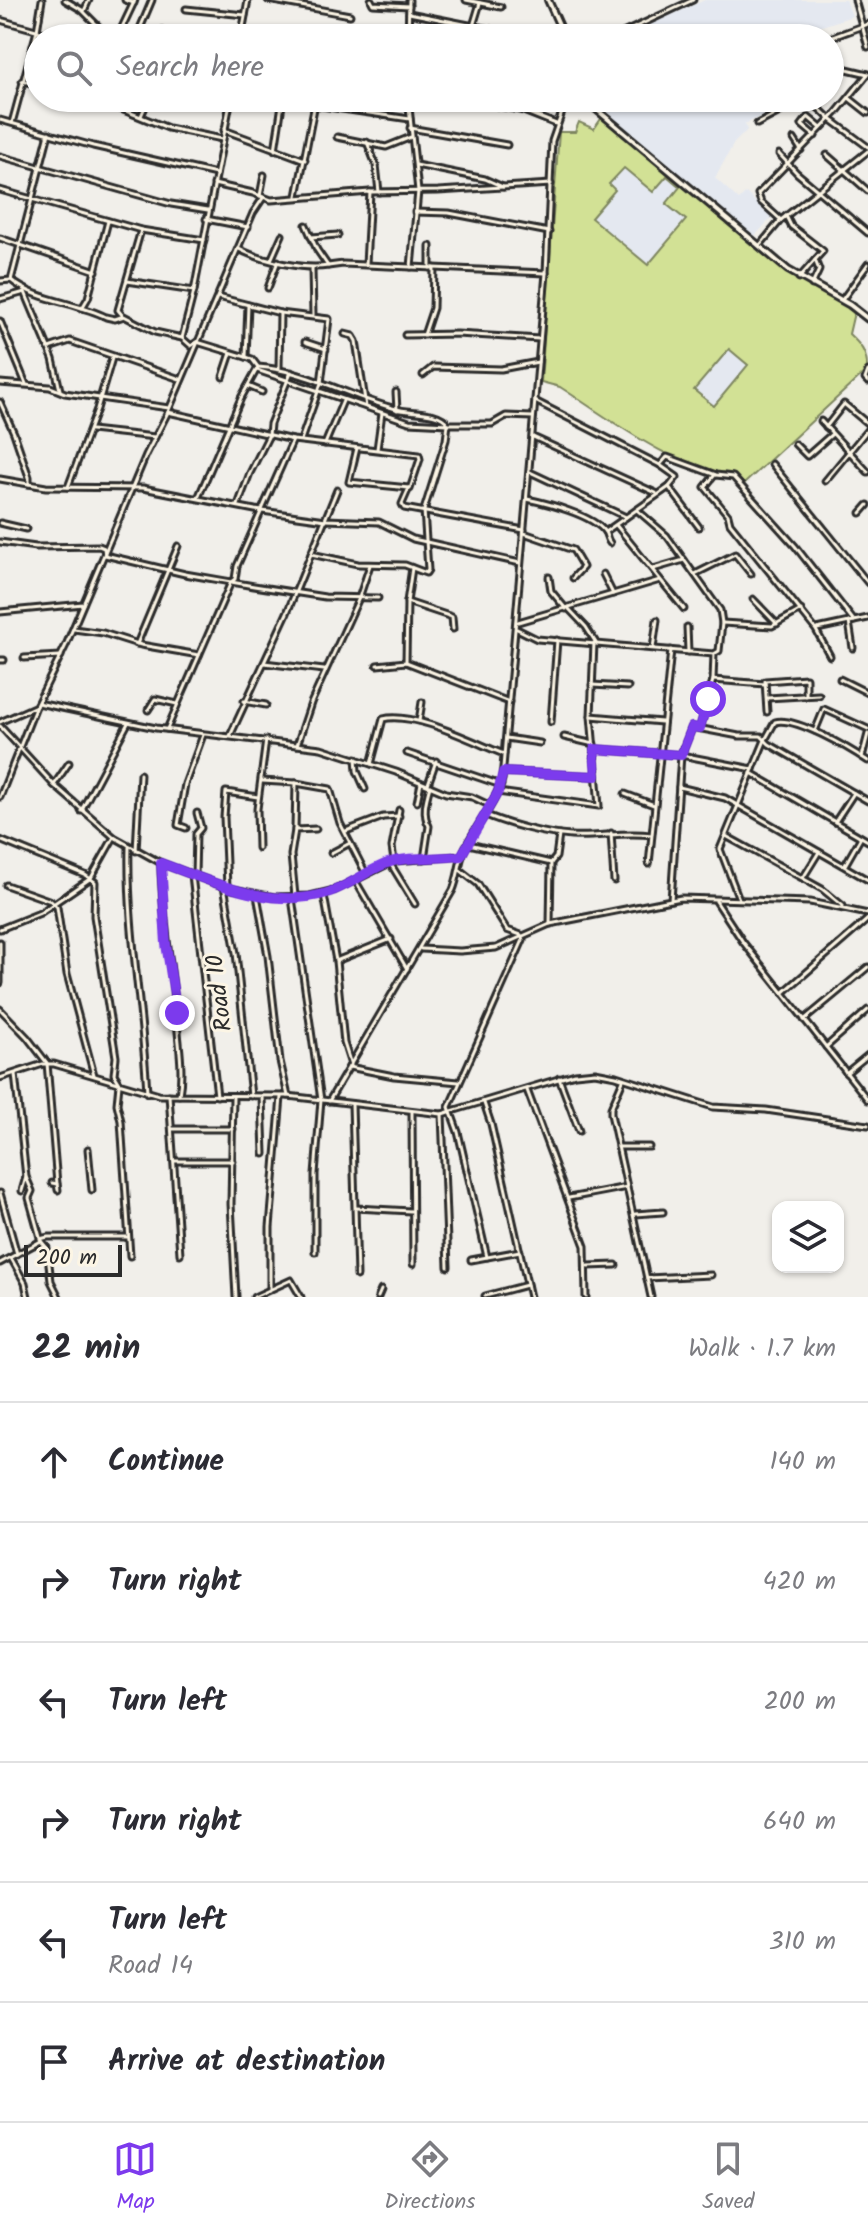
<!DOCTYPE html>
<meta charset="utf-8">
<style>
body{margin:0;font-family:Kalam,sans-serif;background:#f2f2f3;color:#2b2b33}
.controls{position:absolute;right:24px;bottom:24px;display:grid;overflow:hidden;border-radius:16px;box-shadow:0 2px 6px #0004}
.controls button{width:72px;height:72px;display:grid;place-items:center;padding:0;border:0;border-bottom:2px solid #e1e1e2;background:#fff;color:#2b2b33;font:40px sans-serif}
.scale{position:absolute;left:24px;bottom:20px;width:98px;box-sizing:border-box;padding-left:8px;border:4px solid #2b2b2b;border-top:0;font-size:22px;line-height:28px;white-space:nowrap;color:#2b2b2b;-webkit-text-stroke:6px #fcf5e5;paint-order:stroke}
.stop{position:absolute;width:24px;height:24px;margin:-18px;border:6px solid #7c3aed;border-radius:50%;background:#fff}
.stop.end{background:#7c3aed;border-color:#fff;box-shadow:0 2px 8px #0008}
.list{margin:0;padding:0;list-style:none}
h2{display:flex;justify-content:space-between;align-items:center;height:104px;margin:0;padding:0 32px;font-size:34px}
h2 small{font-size:26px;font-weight:400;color:#7c7c81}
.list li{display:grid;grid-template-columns:52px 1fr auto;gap:24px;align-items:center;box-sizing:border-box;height:120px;padding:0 32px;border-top:2px solid #e1e1e2}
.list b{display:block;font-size:30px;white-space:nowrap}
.list p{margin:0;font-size:26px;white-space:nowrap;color:#7c7c81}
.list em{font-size:26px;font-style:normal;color:#7c7c81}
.icon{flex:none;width:44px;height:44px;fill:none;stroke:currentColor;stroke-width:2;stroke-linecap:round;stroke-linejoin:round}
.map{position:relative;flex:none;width:868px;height:1297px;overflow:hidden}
.search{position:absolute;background:#fff;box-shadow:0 2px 6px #0004;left:24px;right:24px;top:24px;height:88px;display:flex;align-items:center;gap:20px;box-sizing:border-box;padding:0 28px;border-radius:44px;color:#7c7c81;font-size:30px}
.sheet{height:824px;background:#fff}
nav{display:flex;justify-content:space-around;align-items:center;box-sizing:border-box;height:112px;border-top:2px solid #e1e1e2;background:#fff;font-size:22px;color:#7c7c81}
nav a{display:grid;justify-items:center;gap:4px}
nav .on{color:#7c3aed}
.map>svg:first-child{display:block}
</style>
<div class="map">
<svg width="868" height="1297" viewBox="0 0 868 1297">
<rect width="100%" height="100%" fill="#f1efea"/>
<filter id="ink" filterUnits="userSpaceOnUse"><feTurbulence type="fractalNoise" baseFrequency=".0125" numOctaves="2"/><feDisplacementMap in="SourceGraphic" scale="16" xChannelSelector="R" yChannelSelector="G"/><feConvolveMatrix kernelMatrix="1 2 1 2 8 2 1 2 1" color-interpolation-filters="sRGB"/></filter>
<g filter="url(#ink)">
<!-- built -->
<g fill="#e4e8f0">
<path d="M705,0H846L852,16L786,38H619Z"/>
<path d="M597,98H791L793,101L745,124L747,130L734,143L715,178L739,200L746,193L772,217L753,238L605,113Z"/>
<path d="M624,167L667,176L680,187L667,204L686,220L648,265L591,218L614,190L609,185Z"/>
<path d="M728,349L748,365L714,407L694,391Z"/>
</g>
<!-- green -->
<path fill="#d2e195" stroke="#7e8660" stroke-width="2" fill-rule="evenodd" d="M605,113L788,267L856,304L849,334C860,344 868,353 867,370L744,484L732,473C680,474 604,415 560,387L541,382L559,132H575L579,122L594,129ZM624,168L653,192L667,176L680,187L666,204L686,220L648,265L591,218L615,190L609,184ZM729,349L748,365L714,406L694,390Z"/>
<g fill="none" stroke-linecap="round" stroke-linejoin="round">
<!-- minor casing -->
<g stroke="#2b2b2b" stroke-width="9">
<g id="minor">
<path d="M65,0L82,10L110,38"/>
<path d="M125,0L134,3"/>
<path d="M268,0L350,15"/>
<path d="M371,0L373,4L409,6"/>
<path d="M466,0L501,7"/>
<path d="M855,0L868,47"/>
<path d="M186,9L245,15"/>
<path d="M84,11L89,0"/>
<path d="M409,13L509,33"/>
<path d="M0,20L36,30"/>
<path d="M473,26L480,3"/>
<path d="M37,31L62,38"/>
<path d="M242,31L278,38"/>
<path d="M117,38L135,0"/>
<path d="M136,38L152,0"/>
<path d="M159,38L162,30"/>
<path d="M185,38V37"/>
<path d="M241,38L248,0"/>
<path d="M408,38L409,0"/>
<path d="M612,38L693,0"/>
<path d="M830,38L868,24"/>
<path d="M830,65L868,74"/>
<path d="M22,81L38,84"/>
<path d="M94,98L168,128L222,139"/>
<path d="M231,98L194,291L182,338L191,346L197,342L246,357L252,359L258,367C306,370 349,397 396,409C410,413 440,410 448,424H492L506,416L533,417"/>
<path d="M408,98L418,191L411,267"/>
<path d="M453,98L521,110L556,124"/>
<path d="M808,98L829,118L868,147"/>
<path d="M849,98L868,113"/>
<path d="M315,105L410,119"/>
<path d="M141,116L149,98"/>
<path d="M0,120L93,146L216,174"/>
<path d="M12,123L37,31L42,0"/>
<path d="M757,124L789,107L797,98"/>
<path d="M410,128L507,145"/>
<path d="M224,130L305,160"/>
<path d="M815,136L802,125L808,117L821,128"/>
<path d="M337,137L386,147L411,137"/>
<path d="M794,139L801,150"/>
<path d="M367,142L376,165L379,192"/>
<path d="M275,150L283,98"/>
<path d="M779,154L797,173L868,233"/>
<path d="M827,155L868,191"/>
<path d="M0,156L171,204L208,210"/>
<path d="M416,165L485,179L503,187"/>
<path d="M214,184L253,193L271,200L370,192L438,191L551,184"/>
<path d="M0,190L141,230L204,240"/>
<path d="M260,196L264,175"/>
<path d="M297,196L316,98"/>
<path d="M415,212L449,213L549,232"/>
<path d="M786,216L791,226L823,251L799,278"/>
<path d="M206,219L248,227"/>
<path d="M781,220L761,202L758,194L836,113L868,74"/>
<path d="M306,225L317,250L328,266L343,264L546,273"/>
<path d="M311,237L338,235"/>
<path d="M0,238L96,271"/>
<path d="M760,245L781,220L868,151"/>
<path d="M430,246V268"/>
<path d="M239,249C261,261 305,270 328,266"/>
<path d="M271,260L282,235"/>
<path d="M366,264L370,192"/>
<path d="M312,269L313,315"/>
<path d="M11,280L49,133"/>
<path d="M0,281L11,280C36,301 76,302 106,317L115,319L124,316L155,332L182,338"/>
<path d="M127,281L194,291"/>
<path d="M812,285L819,270L815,260"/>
<path d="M268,288L278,261"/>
<path d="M218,297L280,313L329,319L321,383L301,440"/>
<path d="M0,299L25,292L53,359L60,390"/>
<path d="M842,300L868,264"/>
<path d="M82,308L88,298L108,221"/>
<path d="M123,316L118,310L141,230"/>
<path d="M0,321L26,384"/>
<path d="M405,335L457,334L540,339"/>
<path d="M424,335L433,308L434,268"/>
<path d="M305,342L326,349"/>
<path d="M49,348L70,341L180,379"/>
<path d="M246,357L248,305"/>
<path d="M279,368L280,313"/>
<path d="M257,370L366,407"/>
<path d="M868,371L865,379L868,382"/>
<path d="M423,375L433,367L501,369L538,362"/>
<path d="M223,377L231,353"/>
<path d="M0,383L50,387L65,393L169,408"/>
<path d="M248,386L262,392"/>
<path d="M396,392L397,410"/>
<path d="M535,401L660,465L677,477L669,487L605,532"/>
<path d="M0,402L14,433L29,477V484"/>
<path d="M168,412L293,440L419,455L420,459L410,489"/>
<path d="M821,421L868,472"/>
<path d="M826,427L844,404L868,424"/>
<path d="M91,430L155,437"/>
<path d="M533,437L656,493"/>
<path d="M325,444L343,401"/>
<path d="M795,444L807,456L832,434"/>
<path d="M357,448L349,482L409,488L402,504L404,508L524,530"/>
<path d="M377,449L382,413"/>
<path d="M772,464L868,583"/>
<path d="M660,465L667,457L716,475L733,477L795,546L854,621"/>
<path d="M530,472L626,517"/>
<path d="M714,476L705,487L728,515L730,523L816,630L830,656"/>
<path d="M0,479L46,487L143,488L255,510L326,520L379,522L413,539L520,563"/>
<path d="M825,481L868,429"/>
<path d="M68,487L97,409L112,358"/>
<path d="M669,487L699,527"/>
<path d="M198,498L241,398L258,367"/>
<path d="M527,499C546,503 593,515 605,532C607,535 607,540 610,543"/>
<path d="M238,505L250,473L269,435L270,424L291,372"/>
<path d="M637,510L667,536L720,610L722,623L719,651L714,654L713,680L700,728"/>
<path d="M861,513L868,505"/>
<path d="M0,523L26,529"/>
<path d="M616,525L684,609"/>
<path d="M524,533L573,550L583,567L573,578"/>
<path d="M0,542L36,547L99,546L104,548L105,555L185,574L254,586L325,597L378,598"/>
<path d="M311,554L358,564L405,565L426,573L428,570L424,510L446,440L448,424L409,422L366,407L356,341L353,336L345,334"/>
<path d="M653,569L684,560"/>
<path d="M603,574L613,594"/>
<path d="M695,574L735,554L751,574"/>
<path d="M549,577L551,591L566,609"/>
<path d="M753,599L777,624"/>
<path d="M407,602L452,617L453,629"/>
<path d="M569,609L586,627L596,643"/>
<path d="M0,612L83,604"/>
<path d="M518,622L660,580"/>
<path d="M849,622L853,648"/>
<path d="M722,623L772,626L801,610"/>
<path d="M687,627L688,652"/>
<path d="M74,629L103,633L141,645L199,655"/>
<path d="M517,629L537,639L714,654"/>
<path d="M817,629L868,618"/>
<path d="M137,644L178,546"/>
<path d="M653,648L657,620"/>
<path d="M24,658L61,656"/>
<path d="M0,660H4"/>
<path d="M406,662L407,602L412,568"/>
<path d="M264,663L324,670"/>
<path d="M377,665L406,662L509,702"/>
<path d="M840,679L868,693"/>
<path d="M713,680L765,684"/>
<path d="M592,685L628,687"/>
<path d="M767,698L819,695"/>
<path d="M244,701L266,705"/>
<path d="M38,703L156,728L321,748L396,772L446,793L472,797L489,805"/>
<path d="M148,710L155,699L177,704"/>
<path d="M767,712L765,681L806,678V696"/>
<path d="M591,716L662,722"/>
<path d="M419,721L422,702"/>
<path d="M0,722L36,706"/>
<path d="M551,722L557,640"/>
<path d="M0,726L54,785L114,837L161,863L228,888L274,897L310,896L335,890L394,861L461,856"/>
<path d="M167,729L231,582L235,579L237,566L293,440"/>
<path d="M815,731L824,709L868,729"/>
<path d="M230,736L287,613L337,490"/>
<path d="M564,737L594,744"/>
<path d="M506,738L540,743"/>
<path d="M297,745L311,703L359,598L370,565"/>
<path d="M594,749L681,755L753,769"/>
<path d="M407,753L501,785"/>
<path d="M862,757L868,734"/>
<path d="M356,758L357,771L365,789"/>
<path d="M371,764L383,719C414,711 473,742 504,754"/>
<path d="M504,772L596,776"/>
<path d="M751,773L868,841"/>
<path d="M262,781L296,783L330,789L340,823L366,874"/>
<path d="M428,784L436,761"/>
<path d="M54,785L69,763"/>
<path d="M679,787L725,798L868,880"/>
<path d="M498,792L599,806L591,716L594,643"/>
<path d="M625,794L654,805"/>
<path d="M0,797L36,706L66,645L146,455L168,412L253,213L263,198"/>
<path d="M417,802L421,783"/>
<path d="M81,811L128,723"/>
<path d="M486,815C510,825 545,834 571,836C598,838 624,831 651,835"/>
<path d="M835,822L854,793"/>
<path d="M186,828L178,825L185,784L203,735"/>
<path d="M295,830L296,783"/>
<path d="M346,831L383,817L399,816"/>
<path d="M611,833L614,881"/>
<path d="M726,836L822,889L843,906"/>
<path d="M0,840L85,875L95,882L94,916L116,1057L114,1074L119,1082"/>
<path d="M469,844L551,863"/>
<path d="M129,847C127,929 143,1011 147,1093"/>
<path d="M258,848L257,809L266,740"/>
<path d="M136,851L140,774"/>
<path d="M331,853L350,843"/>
<path d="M424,859L429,826C422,814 426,800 430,786"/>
<path d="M394,861L392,847L399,810"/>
<path d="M390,863L415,904"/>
<path d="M161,864C162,921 173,976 178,1032C180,1054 183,1073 179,1095"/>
<path d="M649,864L671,650"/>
<path d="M845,865L861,837"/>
<path d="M460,870L478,884L507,930L521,935L523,940L449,1107L458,1132L487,1257"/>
<path d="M192,875L217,1096"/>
<path d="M195,876L196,834L201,828L197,813"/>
<path d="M803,878L819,852"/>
<path d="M355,880L407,969"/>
<path d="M6,885L51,901L57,907L67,974L94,1075"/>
<path d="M224,886L236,953L251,1096"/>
<path d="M227,887L224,817L226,792L258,797"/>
<path d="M257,895L268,956L280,1061L288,1096"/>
<path d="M324,895L336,961L344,1043L351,1065"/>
<path d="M295,896L291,855L295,830L316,829"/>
<path d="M292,898L321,1100L315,1174V1252"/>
<path d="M739,899L720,849L765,740L775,722C795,716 850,749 868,761"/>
<path d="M671,900L681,755L692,727L739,736H761L769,744L868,801"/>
<path d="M716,901L743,942L868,1100"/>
<path d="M550,924L551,863L556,857L559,835"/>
<path d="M0,929L40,913L91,878L114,837"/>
<path d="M0,942V983"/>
<path d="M421,949L460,951L496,948L550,924L681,898L810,902L868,914"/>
<path d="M336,961L391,939"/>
<path d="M783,993L868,919"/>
<path d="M0,1009L27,1037L47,1063L57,1184"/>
<path d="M804,1020L868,967"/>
<path d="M826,1047L868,1010"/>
<path d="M349,1067L394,1076L459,1082"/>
<path d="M846,1073L868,1055"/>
<path d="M15,1074L26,1177L32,1191L29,1198L41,1241L47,1248L51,1281L59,1297"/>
<path d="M0,1078L43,1064H54L159,1095L288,1096L442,1114L575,1074L595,1072L616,1076L713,1107L766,1110L868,1125"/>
<path d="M559,1078L579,1131"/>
<path d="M623,1080L611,1108V1114L651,1297"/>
<path d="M119,1084L117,1104L121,1121L130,1256"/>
<path d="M527,1090L585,1246L586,1297"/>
<path d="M169,1095L180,1254"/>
<path d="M233,1097L231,1204L236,1297"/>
<path d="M262,1097L264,1154"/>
<path d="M329,1101L453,890C458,878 459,864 463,853C474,827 495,806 502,779L546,273L552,141L567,98"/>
<path d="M484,1103L491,1124L530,1297"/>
<path d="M352,1104L357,1276"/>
<path d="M412,1112L413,1264"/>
<path d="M442,1114L448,1267"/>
<path d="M172,1129H233"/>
<path d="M618,1147H649"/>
<path d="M88,1149L92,1190"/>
<path d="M174,1161H233"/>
<path d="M52,1183L57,1184L58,1190"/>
<path d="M22,1191L26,1177"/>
<path d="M0,1193L17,1254"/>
<path d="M569,1198L627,1187"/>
<path d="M356,1208L411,1211"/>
<path d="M635,1214L663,1212"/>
<path d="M40,1239L48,1237H128"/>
<path d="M11,1258L25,1283L28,1297"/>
<path d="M471,1260L520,1251"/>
<path d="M0,1263L41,1241"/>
<path d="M588,1266L616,1265"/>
<path d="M647,1278L711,1275"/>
<path d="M270,1289V1227L281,1097"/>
<path d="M485,1296L527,1285"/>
<path d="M254,1297L291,1280L301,1297"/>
<path d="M378,1297L381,1290"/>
</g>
</g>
<!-- tertiary casing -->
<g stroke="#2b2b2b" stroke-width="10">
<g id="tertiary">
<path d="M548,0L565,38"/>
<path d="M583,98L788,270L850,305L868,319"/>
</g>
</g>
<!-- minor -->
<use href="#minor" stroke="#fcf5e5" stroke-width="3"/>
<!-- tertiary -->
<use href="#tertiary" stroke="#fcf5e5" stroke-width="4"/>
</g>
</g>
<g fill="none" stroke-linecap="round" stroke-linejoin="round" filter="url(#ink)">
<!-- route -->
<path stroke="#7c3aed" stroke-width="10" d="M177,1013L166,944L161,863C213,882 271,910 327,893C351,886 370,867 394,861C415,856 439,859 461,856L498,792L503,772L596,776L594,749L681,755L692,727L700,728L708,699"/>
</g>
<g text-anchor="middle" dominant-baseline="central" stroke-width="6" stroke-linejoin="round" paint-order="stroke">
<!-- street labels -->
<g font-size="24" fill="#2b2b2b" stroke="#fcf5e5">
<text transform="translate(220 993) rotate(-97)">Road 10</text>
</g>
</g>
</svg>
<div class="controls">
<button><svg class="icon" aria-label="layers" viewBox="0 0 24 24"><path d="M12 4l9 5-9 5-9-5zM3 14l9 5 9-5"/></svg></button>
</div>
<div class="scale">200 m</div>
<div class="stop" style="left:708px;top:699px"></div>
<div class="stop end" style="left:177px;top:1013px"></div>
<div class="search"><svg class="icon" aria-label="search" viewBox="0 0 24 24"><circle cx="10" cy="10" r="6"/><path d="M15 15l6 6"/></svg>Search here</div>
</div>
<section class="sheet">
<h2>22 min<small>Walk · 1.7 km</small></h2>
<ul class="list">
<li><svg class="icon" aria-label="ahead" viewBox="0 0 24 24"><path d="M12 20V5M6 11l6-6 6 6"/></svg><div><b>Continue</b></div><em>140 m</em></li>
<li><svg class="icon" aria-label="right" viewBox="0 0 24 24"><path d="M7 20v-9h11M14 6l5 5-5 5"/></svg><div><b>Turn right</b></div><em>420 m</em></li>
<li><svg class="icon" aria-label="left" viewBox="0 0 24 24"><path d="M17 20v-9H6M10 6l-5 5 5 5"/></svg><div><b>Turn left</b></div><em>200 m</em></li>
<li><svg class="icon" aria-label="right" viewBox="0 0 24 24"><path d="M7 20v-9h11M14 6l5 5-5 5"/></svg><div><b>Turn right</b></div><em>640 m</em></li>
<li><svg class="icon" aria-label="left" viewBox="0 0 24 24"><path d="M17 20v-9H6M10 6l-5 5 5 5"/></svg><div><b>Turn left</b><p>Road 14</p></div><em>310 m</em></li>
<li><svg class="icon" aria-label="arrive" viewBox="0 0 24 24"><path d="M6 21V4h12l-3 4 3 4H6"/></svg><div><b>Arrive at destination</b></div></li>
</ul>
</section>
<nav>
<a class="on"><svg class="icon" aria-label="map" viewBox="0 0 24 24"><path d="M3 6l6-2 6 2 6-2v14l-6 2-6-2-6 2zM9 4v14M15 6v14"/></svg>Map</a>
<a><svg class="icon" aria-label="directions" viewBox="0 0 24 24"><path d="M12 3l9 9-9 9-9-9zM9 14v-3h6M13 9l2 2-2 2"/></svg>Directions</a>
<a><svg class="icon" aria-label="saved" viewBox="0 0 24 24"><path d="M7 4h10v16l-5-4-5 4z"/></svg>Saved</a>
</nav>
